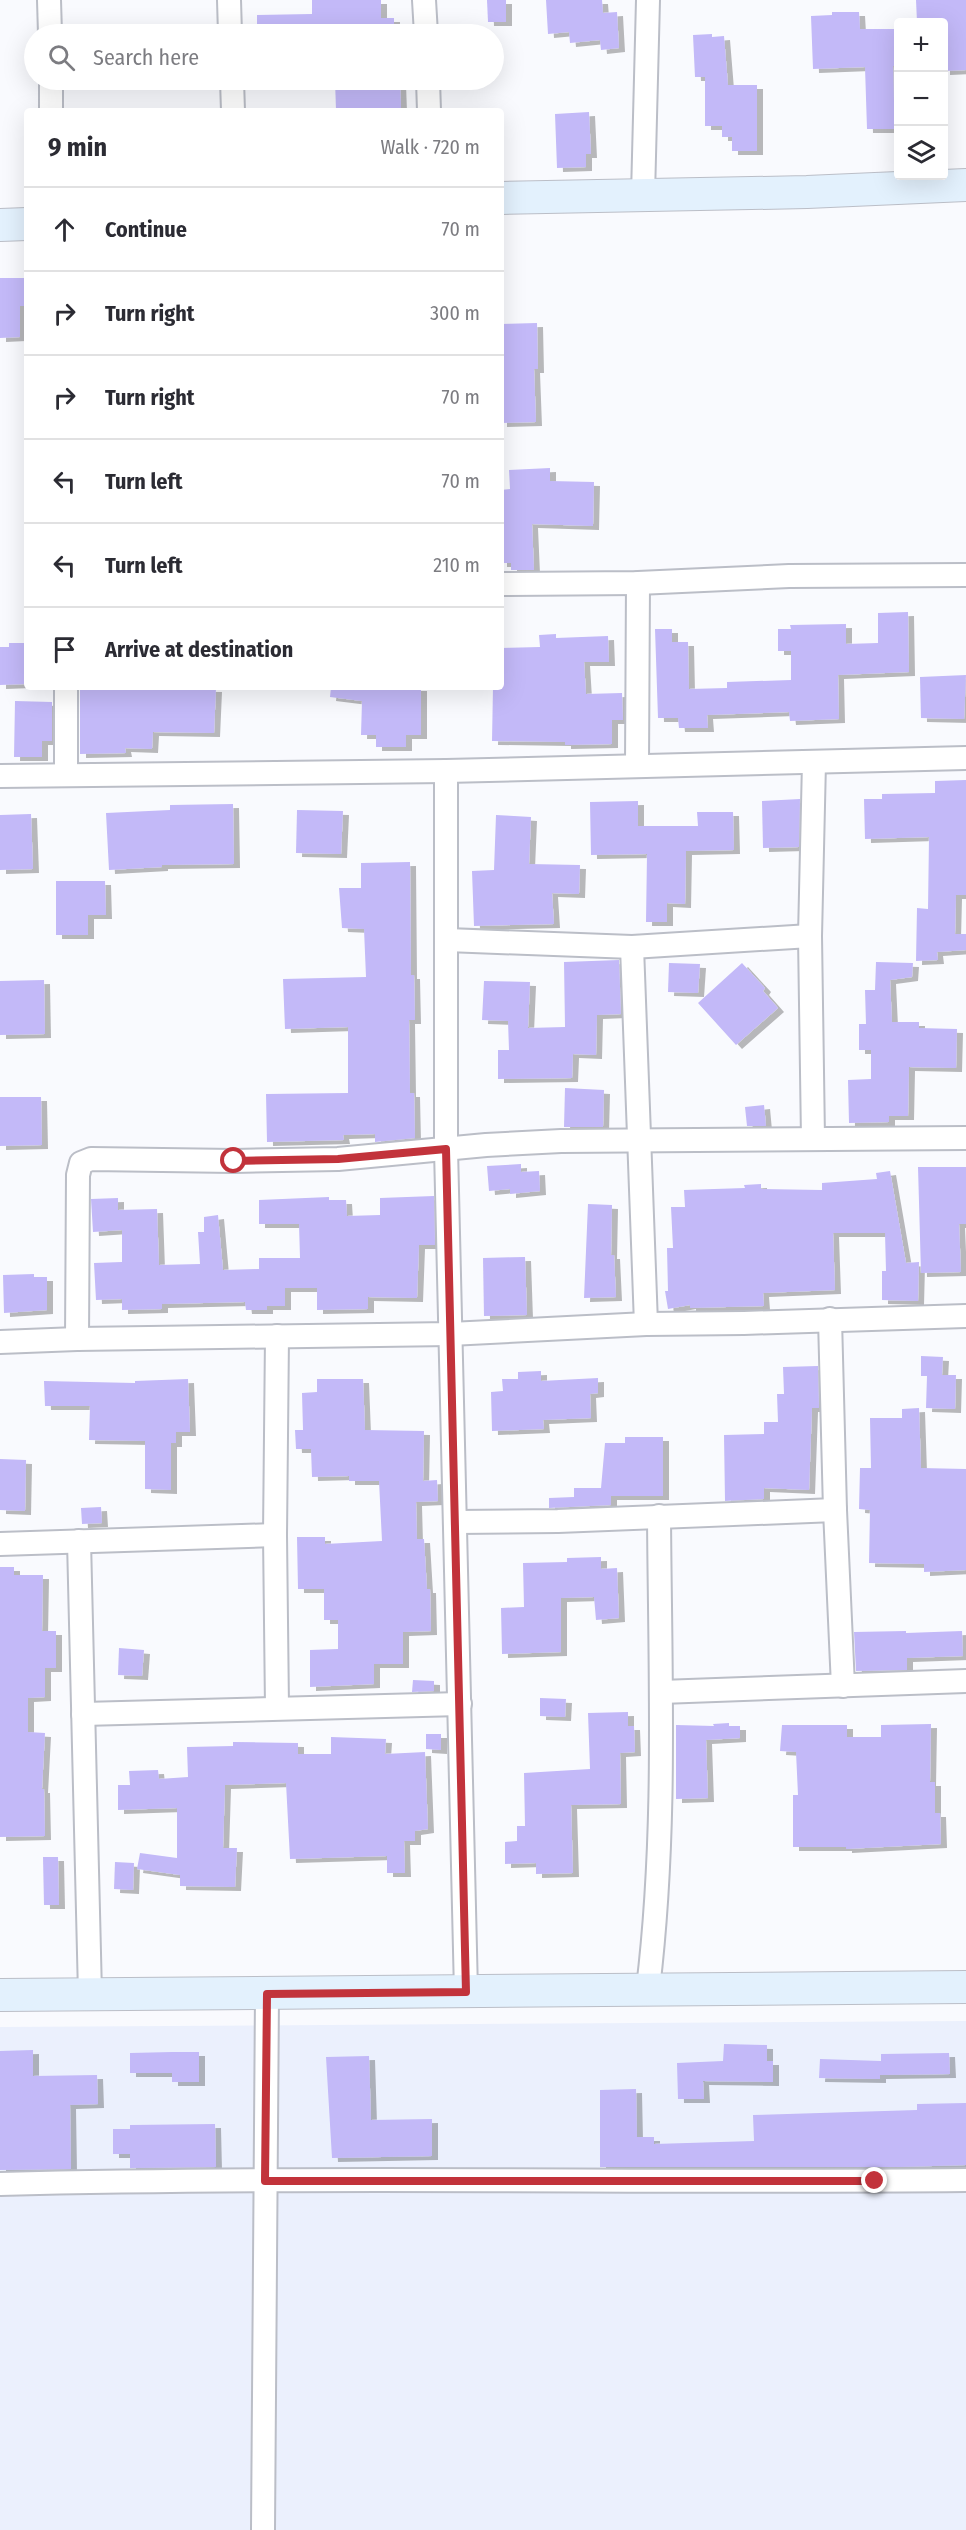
<!DOCTYPE html>
<meta charset="utf-8">
<style>
body{margin:0;font-family:"Fira Sans Condensed",sans-serif;background:#f2f2f3;color:#2b2b33}
.controls{position:absolute;right:18px;top:18px;display:grid;overflow:hidden;border-radius:6px;box-shadow:0 6px 24px #0002}
.controls button{width:54px;height:54px;display:grid;place-items:center;padding:0;border:0;border-bottom:2px solid #e1e1e2;background:#fff;color:#2b2b33;font:30px sans-serif}
.stop{position:absolute;width:18px;height:18px;margin:-14px;border:4px solid #c2333b;border-radius:50%;background:#fff}
.stop.end{background:#c2333b;border-color:#fff;box-shadow:0 2px 6px #0008}
.list{margin:0;padding:0;list-style:none}
h2{display:flex;justify-content:space-between;align-items:center;height:78px;margin:0;padding:0 24px;font-size:26px}
h2 small{font-size:20px;font-weight:400;color:#7c7c81}
.list li{display:grid;grid-template-columns:39px 1fr auto;gap:18px;align-items:center;box-sizing:border-box;height:84px;padding:0 24px;border-top:2px solid #e1e1e2}
.list b{display:block;font-size:22px;white-space:nowrap}
.list em{font-size:20px;font-style:normal;color:#7c7c81}
.icon{flex:none;width:33px;height:33px;fill:none;stroke:currentColor;stroke-width:2;stroke-linecap:round;stroke-linejoin:round}
.map{position:relative;flex:none;width:966px;height:2530px;overflow:hidden}
.search{position:absolute;background:#fff;box-shadow:0 6px 24px #0002;left:24px;top:24px;width:480px;height:66px;display:flex;align-items:center;gap:15px;box-sizing:border-box;padding:0 21px;border-radius:33px;color:#7c7c81;font-size:22px}
.panel{position:absolute;background:#fff;box-shadow:0 6px 24px #0002;left:24px;top:108px;width:480px;height:582px;border-radius:6px}
.map>svg:first-child{display:block}
</style>
<div class="map">
<svg width="966" height="2530" viewBox="0 0 966 2530">
<defs>
<filter id="shadow"><feDropShadow dx="6" dy="4" stdDeviation="0" flood-color="#0004"/></filter>
</defs>
<rect width="100%" height="100%" fill="#f9fafe"/>
<!-- built -->
<path fill="#ebf0fd" d="M966,2021V2530H0V2027Z"/>
<!-- building -->
<g fill="#c3b9f8" filter="url(#shadow)">
<path d="M312,0H381V18H394V34H257V15L312,14Z"/>
<path d="M487,0H506V22H488Z"/>
<path d="M546,0H602L603,13L617,12L619,48L601,50L600,40L570,43L569,32L548,34Z"/>
<path d="M916,0H966V70L944,71V22H917Z"/>
<path d="M832,12H859L860,29H898V66H893L894,102H898V129H867L865,67L813,69L811,16L832,15Z"/>
<path d="M712,34V37L724,36L728,85H757V151H732V137H722V126H705V77H695L693,35Z"/>
<path d="M335,80H400L401,108L336,110Z"/>
<path d="M589,112L591,154H586V167L557,168L555,114Z"/>
<path d="M0,278H27V306H20V337L0,338Z"/>
<path d="M537,323L538,369H534L536,422L501,423V324Z"/>
<path d="M550,468V481L594,482L593,526L532,524L534,570H511V563H501V490L510,489L509,470Z"/>
<path d="M908,612L909,672L838,675L839,719L790,721L789,712L707,715L708,728H679L678,718H658L655,629H672V642H688L689,689L727,688V682L791,680V651H778V629H791L790,625L846,624V644L878,643V613Z"/>
<path d="M556,634V638L608,636L609,662H584L586,694L622,693L623,720H612V744L565,745V742L492,741L493,687H501V648L540,647L539,635Z"/>
<path d="M9,643H25L26,684L0,685V647H9Z"/>
<path d="M966,675L964,719L921,718L920,677Z"/>
<path d="M80,687L216,688L214,733L153,732L152,749L125,748L126,753L80,754Z"/>
<path d="M331,687H421V735H406V747H376V735H361L362,701L330,697Z"/>
<path d="M15,701L52,702V741H42V757H14Z"/>
<path d="M966,780V895H956L955,934H966V950L937,952L938,960L916,961L917,908L928,909L929,837L865,839L864,799H882V794L935,793V781Z"/>
<path d="M800,799L799,847L763,848L762,801Z"/>
<path d="M638,801V826H698L697,812H733L734,850L686,851L685,904L667,903V922H646L647,854L591,855L590,802Z"/>
<path d="M233,804L234,864L162,865V867L109,870L106,813L170,810V805Z"/>
<path d="M297,810L343,811L341,854L296,853Z"/>
<path d="M31,814L33,869L0,870V815Z"/>
<path d="M496,815L531,817L529,864L580,865L579,894L552,893L554,924L474,926L472,871L494,870Z"/>
<path d="M410,862L411,975H414L415,1020H409L410,1093H414L415,1138L375,1142V1134L343,1135L344,1140L267,1142L266,1094L348,1093V1027L285,1029L283,979L366,977L364,929L342,928L339,888H361V863Z"/>
<path d="M56,881H105L106,915H88V935H56Z"/>
<path d="M619,960L621,1014L597,1015L596,1055L573,1054L572,1078L498,1079V1050H509L508,1021L482,1020L484,981L530,982L528,1028L565,1027L564,962Z"/>
<path d="M876,962L913,963L912,977L890,980L892,1022H919V1028L957,1029L956,1068L909,1067L908,1116H889V1122L849,1123L848,1080L871,1079V1050H859V1024H866L865,990H875Z"/>
<path d="M669,963L700,964L698,993L668,992Z"/>
<path d="M742,963L765,988L763,991L778,1008L736,1045L698,1003Z"/>
<path d="M44,980L45,1034L0,1035V981Z"/>
<path d="M565,1088L604,1090L603,1127H564Z"/>
<path d="M0,1097H41L42,1145L0,1146Z"/>
<path d="M764,1105L766,1126H747L745,1107Z"/>
<path d="M521,1164V1172L539,1171L540,1191L510,1194V1189L489,1191L487,1166Z"/>
<path d="M918,1167H966V1224H959L961,1272L921,1273Z"/>
<path d="M890,1171L906,1263L919,1262L918,1301L882,1300V1271H886L885,1233H833L835,1290L763,1293L764,1306L690,1308V1305L668,1309L665,1291H668L667,1248H673L671,1207H685L684,1190L745,1188L744,1185L761,1184V1189L822,1190V1183L877,1179L876,1173Z"/>
<path d="M434,1196L435,1245H419L417,1298L368,1297V1309L317,1310V1288H285V1306H267V1310H246L245,1302L162,1304V1309L122,1310V1299L96,1300L94,1263L122,1262V1230L93,1232L91,1199L118,1198V1210L157,1209L159,1265L200,1264L198,1232H204V1217L218,1215L223,1270L259,1269V1258H300L299,1224H259V1200L329,1197V1200H346L347,1216L380,1215V1198Z"/>
<path d="M588,1204L612,1205L611,1255H614L616,1297L584,1298Z"/>
<path d="M525,1257L527,1315L484,1316L483,1258Z"/>
<path d="M34,1274V1277H47V1310L4,1313L3,1275Z"/>
<path d="M921,1356L943,1357L942,1375H956L955,1409L926,1408L927,1376H921Z"/>
<path d="M818,1366L819,1408H812L809,1490L764,1488V1499L725,1501L724,1435L764,1434V1422H778L777,1394H784L783,1367Z"/>
<path d="M541,1371V1381L598,1378V1393L590,1394L591,1418L543,1420L544,1429L492,1431L491,1392L503,1391L502,1379H518V1372Z"/>
<path d="M188,1379L190,1432H176V1443H171V1490L145,1489V1441L89,1440L90,1406H45L44,1381L135,1383V1381Z"/>
<path d="M317,1379H363L365,1430L424,1431L423,1481L437,1480L438,1501L416,1502L417,1539H424L427,1589H430L431,1631L403,1632V1664H374V1684L310,1687V1650L338,1649V1620H324V1589H298L297,1537H325V1544L382,1541L379,1481H349V1476L312,1477L311,1449H296L295,1430H303L302,1393L317,1392Z"/>
<path d="M919,1408L921,1468L966,1469V1570L924,1572V1564L869,1563L870,1510L859,1509L860,1468H871L870,1418H902V1409Z"/>
<path d="M625,1437H663V1496H611V1505L549,1508V1498L574,1497V1488H601L605,1443H625Z"/>
<path d="M0,1459L26,1460L25,1511L0,1510Z"/>
<path d="M101,1507L102,1523L82,1524L81,1508Z"/>
<path d="M601,1557V1569L617,1568L619,1618L596,1620L594,1597L561,1598V1652L502,1654L501,1608L524,1607L523,1563L567,1562V1558Z"/>
<path d="M0,1567H14V1575H43L42,1631H56V1668H45V1697L28,1698V1732L45,1733L42,1789H44L45,1836L0,1837Z"/>
<path d="M906,1631V1633L962,1631L963,1656L907,1658V1670L856,1671L854,1632Z"/>
<path d="M119,1648L144,1650L142,1676L118,1675Z"/>
<path d="M413,1680L434,1681V1691L412,1692Z"/>
<path d="M540,1698L566,1699L565,1717L540,1716Z"/>
<path d="M628,1712V1726H634L635,1752L620,1753L621,1804L571,1805L573,1873L536,1874V1863L505,1864V1842L517,1841V1826H525L524,1773L590,1769L588,1713Z"/>
<path d="M729,1723V1726H740V1738L706,1740L708,1798L676,1799V1725L714,1726L713,1724Z"/>
<path d="M931,1724L930,1782H935V1813H940L941,1844L846,1849V1847H793V1795H798L796,1752L780,1751L782,1725H847V1737H881V1725Z"/>
<path d="M426,1734H441V1750L426,1749Z"/>
<path d="M331,1737L386,1739L385,1754L425,1752L428,1829L415,1831V1841H404L405,1873H387V1856L290,1859L286,1783L225,1785L223,1848H237L235,1887L180,1886V1875L137,1869L140,1853L177,1858V1808L118,1810V1785H130L129,1771L158,1770L159,1779L188,1777L187,1747L233,1746V1742L298,1743V1754H331Z"/>
<path d="M43,1857H58L59,1905H44Z"/>
<path d="M115,1862L134,1863L133,1890L114,1889Z"/>
<path d="M724,2044L767,2045V2061H773V2082L703,2081L704,2099H678L677,2063L723,2061Z"/>
<path d="M33,2050V2076L97,2075L98,2104L70,2105L71,2169L0,2170V2051Z"/>
<path d="M172,2052H199V2082H172V2073H130V2053Z"/>
<path d="M949,2053L950,2074L880,2075V2079L819,2078L820,2059L881,2061V2054Z"/>
<path d="M369,2056L371,2120L432,2119V2156L332,2158L326,2057Z"/>
<path d="M636,2089L637,2137H654V2144L754,2141L753,2115L917,2110V2104L966,2103V2165L900,2167H600V2090Z"/>
<path d="M215,2124L216,2167L130,2168V2154H113V2129H130V2125Z"/>
</g>
<g fill="none" stroke-linecap="round" stroke-linejoin="round">
<!-- street casing -->
<g stroke="#bbbec7" stroke-width="26">
<g id="street">
<path d="M49,0L50,34"/>
<path d="M229,0L230,34"/>
<path d="M424,0L426,34"/>
<path d="M51,80V111"/>
<path d="M232,80L233,111"/>
<path d="M428,80L429,111"/>
<path d="M643,195L648,0"/>
<path d="M501,584L638,583L789,576L966,575"/>
<path d="M66,687V775"/>
<path d="M637,766L638,583"/>
<path d="M446,771V1149L466,1992"/>
<path d="M0,776L446,771L966,758"/>
<path d="M447,940L632,947L810,936"/>
<path d="M632,947L646,1324"/>
<path d="M813,1139L810,936L814,762"/>
<path d="M830,1319L835,1510L843,1686"/>
<path d="M277,1336L275,1535L277,1708"/>
<path d="M77,1339L78,1175L81,1163L91,1159L234,1161L338,1159L486,1145L561,1141L966,1138"/>
<path d="M0,1342L77,1339L450,1334L646,1324L744,1323L966,1316"/>
<path d="M456,1522L558,1521L835,1510"/>
<path d="M79,1541L90,1994"/>
<path d="M0,1544L275,1535"/>
<path d="M661,1692L966,1681"/>
<path d="M83,1714L460,1704"/>
<path d="M648,1988C667,1832 660,1673 659,1516"/>
<path d="M0,2184C322,2176 644,2183 966,2180"/>
<path d="M263,2530L267,1994"/>
</g>
</g>
<!-- secondary casing -->
<g stroke="#bbbec7" stroke-width="34">
<g id="secondary">
<path d="M501,198L807,192L966,185"/>
<path d="M0,225L27,224"/>
<path d="M0,1995L966,1987"/>
</g>
</g>
<!-- street -->
<use href="#street" stroke="#fff" stroke-width="22"/>
<!-- secondary -->
<use href="#secondary" stroke="#e3f1fd" stroke-width="32"/>
</g>
<g fill="none" stroke-linecap="round" stroke-linejoin="round">
<!-- route -->
<path stroke="#c2333b" stroke-width="8" d="M234,1161L338,1159L446,1149L466,1992L267,1994L265,2181H875"/>
</g>
</svg>
<div class="controls">
<button>+</button>
<button>−</button>
<button><svg class="icon" aria-label="layers" viewBox="0 0 24 24"><path d="M12 4l9 5-9 5-9-5zM3 14l9 5 9-5"/></svg></button>
</div>
<div class="stop" style="left:234px;top:1161px"></div>
<div class="stop end" style="left:875px;top:2181px"></div>
<div class="search"><svg class="icon" aria-label="search" viewBox="0 0 24 24"><circle cx="10" cy="10" r="6"/><path d="M15 15l6 6"/></svg>Search here</div>
<section class="panel">
<h2>9 min<small>Walk · 720 m</small></h2>
<ul class="list">
<li><svg class="icon" aria-label="ahead" viewBox="0 0 24 24"><path d="M12 20V5M6 11l6-6 6 6"/></svg><div><b>Continue</b></div><em>70 m</em></li>
<li><svg class="icon" aria-label="right" viewBox="0 0 24 24"><path d="M7 20v-9h11M14 6l5 5-5 5"/></svg><div><b>Turn right</b></div><em>300 m</em></li>
<li><svg class="icon" aria-label="right" viewBox="0 0 24 24"><path d="M7 20v-9h11M14 6l5 5-5 5"/></svg><div><b>Turn right</b></div><em>70 m</em></li>
<li><svg class="icon" aria-label="left" viewBox="0 0 24 24"><path d="M17 20v-9H6M10 6l-5 5 5 5"/></svg><div><b>Turn left</b></div><em>70 m</em></li>
<li><svg class="icon" aria-label="left" viewBox="0 0 24 24"><path d="M17 20v-9H6M10 6l-5 5 5 5"/></svg><div><b>Turn left</b></div><em>210 m</em></li>
<li><svg class="icon" aria-label="arrive" viewBox="0 0 24 24"><path d="M6 21V4h12l-3 4 3 4H6"/></svg><div><b>Arrive at destination</b></div></li>
</ul>
</section>
</div>
